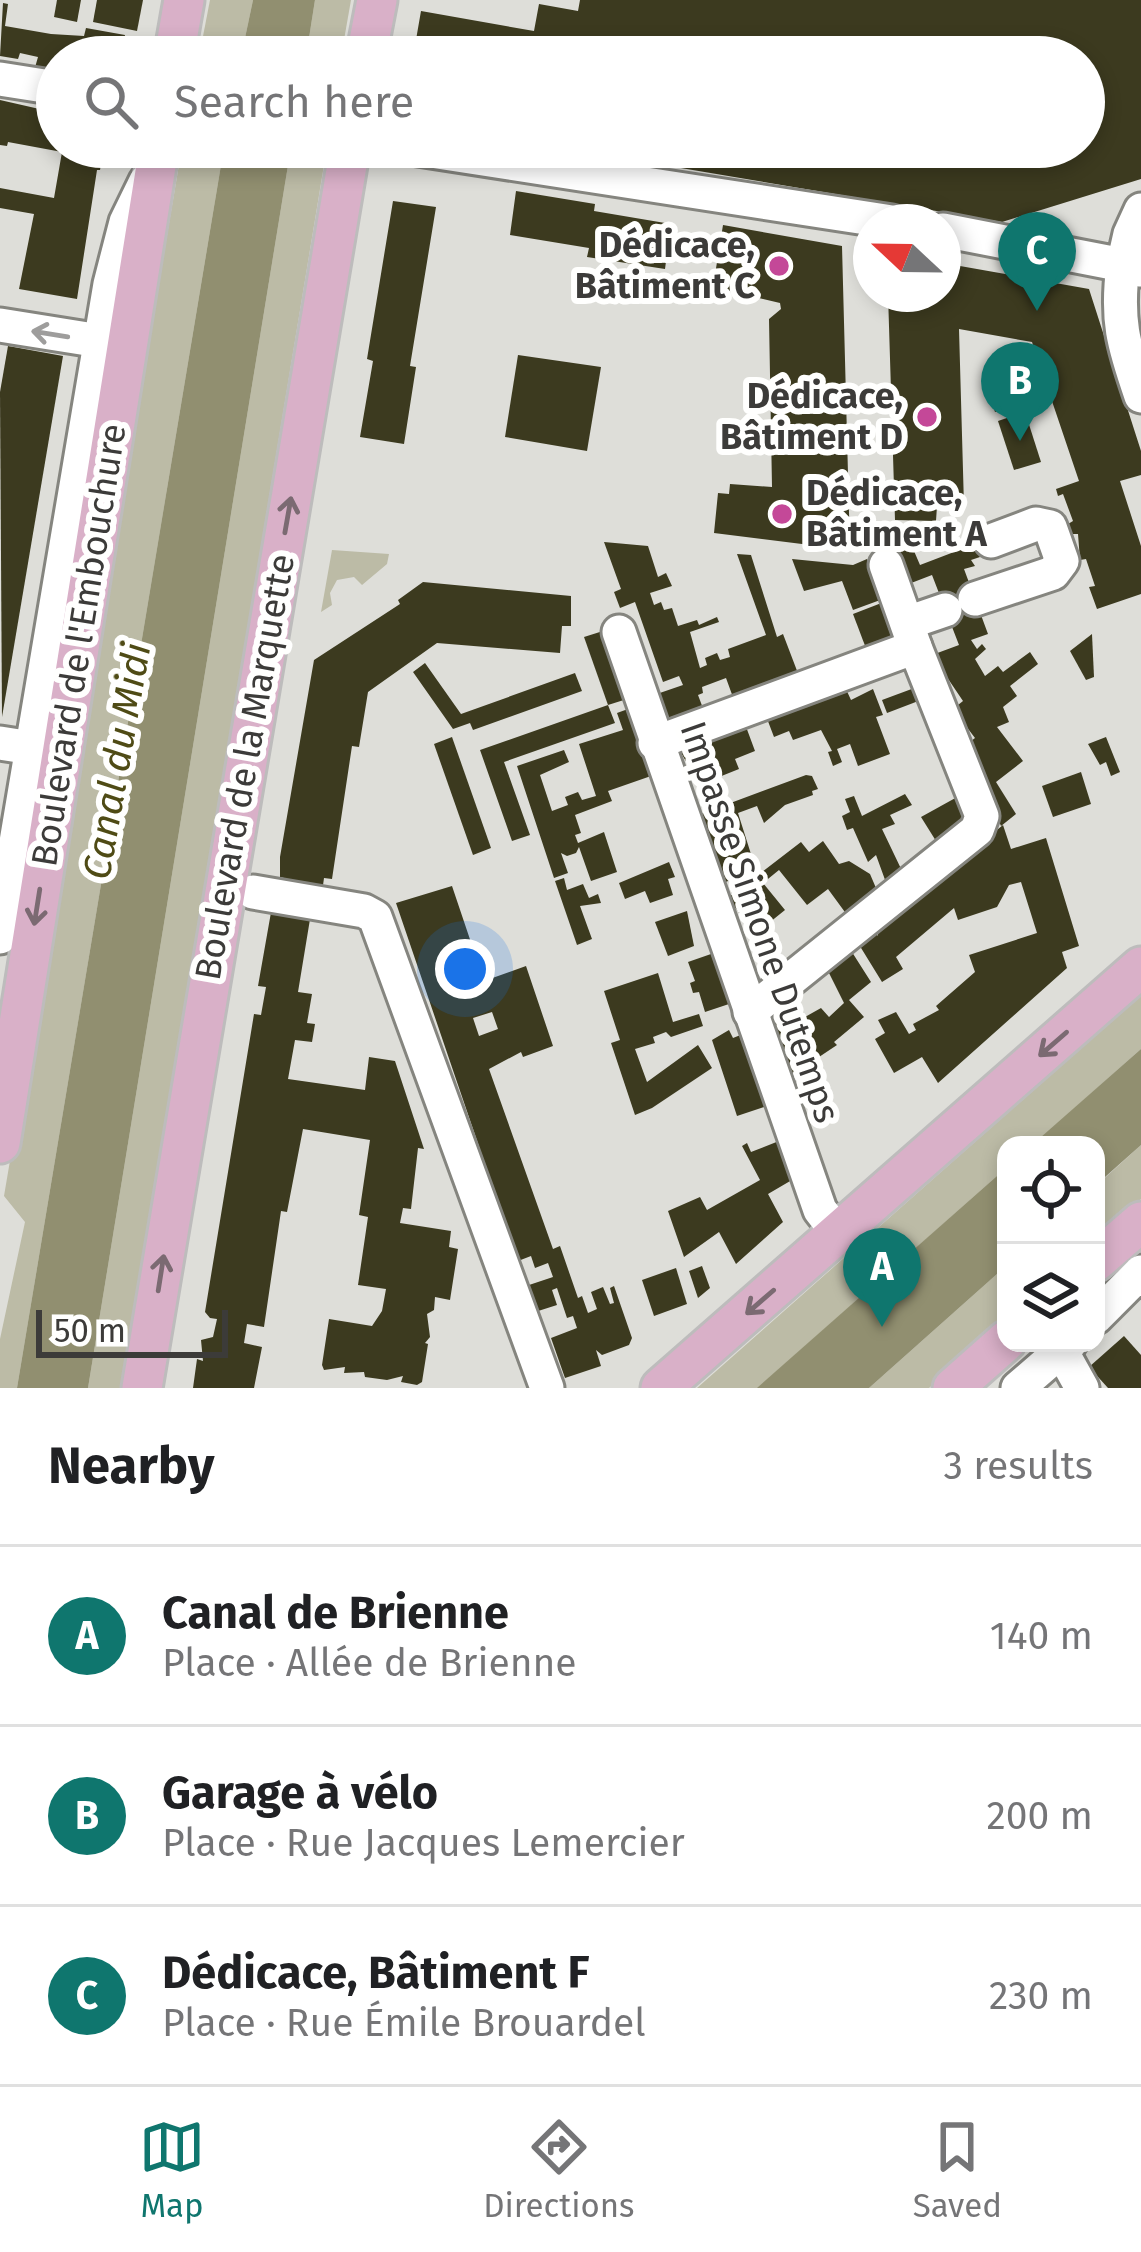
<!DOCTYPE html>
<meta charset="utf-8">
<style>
body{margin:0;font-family:"Fira Sans",sans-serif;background:#f6f6f6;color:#202124}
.controls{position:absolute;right:36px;bottom:36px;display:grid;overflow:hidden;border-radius:24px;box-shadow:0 6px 18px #0003}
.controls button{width:108px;height:108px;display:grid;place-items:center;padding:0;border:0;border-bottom:3px solid #e0e0e0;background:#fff;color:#202124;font:60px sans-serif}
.compass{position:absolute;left:853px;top:204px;width:108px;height:108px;border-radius:50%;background:#fff;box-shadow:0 6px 18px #0003;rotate:292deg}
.scale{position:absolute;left:36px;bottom:30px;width:192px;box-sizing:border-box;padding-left:12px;border:6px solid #3c3b39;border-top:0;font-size:33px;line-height:42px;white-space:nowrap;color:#3c3b39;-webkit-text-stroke:9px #fffffe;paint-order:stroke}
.you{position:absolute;left:465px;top:969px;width:42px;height:42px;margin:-30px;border:9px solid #fff;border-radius:50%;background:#1a73e8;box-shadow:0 0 0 18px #1a73e833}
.badge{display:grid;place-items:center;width:78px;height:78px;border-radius:50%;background:#0f766e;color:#fff;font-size:39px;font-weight:700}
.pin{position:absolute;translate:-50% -99px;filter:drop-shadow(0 3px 6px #0008)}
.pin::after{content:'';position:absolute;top:63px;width:42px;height:36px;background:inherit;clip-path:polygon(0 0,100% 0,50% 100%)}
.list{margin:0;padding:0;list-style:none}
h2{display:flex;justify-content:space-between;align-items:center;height:156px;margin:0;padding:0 48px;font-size:51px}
h2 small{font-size:39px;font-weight:400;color:#757577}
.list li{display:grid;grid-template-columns:78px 1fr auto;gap:36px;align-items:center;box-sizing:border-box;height:180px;padding:0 48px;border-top:3px solid #e0e0e0}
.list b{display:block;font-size:45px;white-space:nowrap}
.list p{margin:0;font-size:39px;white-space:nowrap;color:#757577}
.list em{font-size:39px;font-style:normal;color:#757577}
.icon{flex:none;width:66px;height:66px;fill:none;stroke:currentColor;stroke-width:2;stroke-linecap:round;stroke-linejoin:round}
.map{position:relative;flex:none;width:1141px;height:1388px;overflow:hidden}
.search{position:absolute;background:#fff;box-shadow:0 6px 18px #0003;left:36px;right:36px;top:36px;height:132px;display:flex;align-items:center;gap:30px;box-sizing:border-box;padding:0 42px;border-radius:66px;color:#757577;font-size:45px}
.sheet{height:696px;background:#fff}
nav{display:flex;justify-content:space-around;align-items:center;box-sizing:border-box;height:168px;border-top:3px solid #e0e0e0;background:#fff;font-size:33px;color:#757577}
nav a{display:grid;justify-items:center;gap:6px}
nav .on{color:#0f766e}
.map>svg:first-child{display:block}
</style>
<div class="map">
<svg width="1141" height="1388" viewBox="0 0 1141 1388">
<rect width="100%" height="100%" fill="#deded9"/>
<!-- green -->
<g fill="#bcbba6">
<path d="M210,0H253L241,57H199Z"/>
<path d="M315,0H351L341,57H306Z"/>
<path d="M182,147H224L17,1388H0V1339L25,1222L4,1196Z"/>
<path d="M291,147H327L122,1388H88Z"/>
<path d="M332,550L389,554L387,564L362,585L354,577L337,580L330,593L332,605L321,612Z"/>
<path d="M1141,995V1049L1033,1145H1006V1168L758,1388H697Z"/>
<path d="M1141,1145V1199L1096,1239V1186Z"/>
<path d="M1006,1266V1319L929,1388H869Z"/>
</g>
<!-- water -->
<g fill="#918f70">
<path d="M253,0H315L306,57H241Z"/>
<path d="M224,147H291L88,1388H17Z"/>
<path d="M1141,1049V1145L1096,1185V1145H1032Z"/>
<path d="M1006,1168V1266L869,1388H757Z"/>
</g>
<!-- building -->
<g fill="#3c3a1f" fill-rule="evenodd">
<path d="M57,0H81L77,22L54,17Z"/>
<path d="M97,0H143L137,31L93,22Z"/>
<path d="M580,0H1141V179L1002,222L568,149L1084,147V57H413L421,11L534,31L539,4L578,11Z"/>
<path d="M3,3L8,4L5,26L51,34L84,36L86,28L125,35L121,57H57V75L34,71L38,57L20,53L18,59L0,56Z"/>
<path d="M0,100L57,113V147H104L100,170H97L77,299L19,289L34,214L0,208V188L54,198L62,152L8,142L7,146L0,145Z"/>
<path d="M516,191L595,204L594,211L671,224L665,269L587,257L589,248L510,235Z"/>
<path d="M393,201L436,207L410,366L416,367L404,444L360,437L373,361L367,359Z"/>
<path d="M723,225L842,246L850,550L714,533L718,493L729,494L730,484L772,487L769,319L781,309L780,303L713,287Z"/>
<path d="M943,263L1089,289L1141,451V475L1120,481L1141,546V594L1097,609L1089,587L1095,586L1086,559L1080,560L1078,534H1071L1068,524L1073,521L1063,494L1058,496L1056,489L1079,481L1032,342L959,329L964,506H937L936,521L895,520L888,294H943Z"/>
<path d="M8,346L63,356L2,717L0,392Z"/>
<path d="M518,355L601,367L587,451L505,437Z"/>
<path d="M1013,376L1022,403L995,412L987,384Z"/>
<path d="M1025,412L1041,462L1014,470L998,421Z"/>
<path d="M925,537L928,545L914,551L920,565L975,544L980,557L971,560L975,566L964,569L988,634L971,640L977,649L982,644L986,649L975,659L985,676L998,666L1003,672L1030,652L1038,664L1010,686L1017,696L1003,707L1009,722L997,727L1023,761L996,782L1016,814L1001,826L966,745L975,738L953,709L963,701L932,655L959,645L932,575L906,585L892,549Z"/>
<path d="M604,542L648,546L658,577L666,573L672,586L650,593L654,605L661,602L664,610L672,608L678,626L697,620L699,625L717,617L719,622L690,632L700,668L707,665L705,658L717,653L720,660L730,657L728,649L766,635L737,554L751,555L777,637L783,634L799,676L734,700L726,678L702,687L703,693L698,695L704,711L662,727L651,696L683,685L679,676L663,682L635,602L620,608L614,592L621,589Z"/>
<path d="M792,559L853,565L867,559L883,599L853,610L842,581L804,591Z"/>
<path d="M423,582L571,596V626H562L560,653L437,643L368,692L359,747L352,746L332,879L324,878L321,900L282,893L284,878L280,877V857L314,660L400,604L398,600Z"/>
<path d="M884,602L899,639L867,651L853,614Z"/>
<path d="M603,631L627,699L608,705L584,637Z"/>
<path d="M1092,634L1094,677L1086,680L1070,651Z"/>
<path d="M425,663L461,714L575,673L582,691L473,730L470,723L453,729L413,672Z"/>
<path d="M845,687L851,700L873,689L883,715L876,717L890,754L858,766L850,744L837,749L842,762L833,766L828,752L832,751L821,730L793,740L789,731L774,737L766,716Z"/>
<path d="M917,687L921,700L887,713L882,700Z"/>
<path d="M608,705L615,723L504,762L530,835L512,841L480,750Z"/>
<path d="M628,709L651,776L608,791L612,801L575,815L581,833L575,835L578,843L604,832L617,872L591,881L579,847L576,853L567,856L561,853L568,873L554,878L517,766L564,750L569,762L540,775L552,811L568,805L565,797L578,792L582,800L596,796L579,744L623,730L617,713Z"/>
<path d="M745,724L755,751L735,759L739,769L699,785L679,749Z"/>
<path d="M452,737L491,848L473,855L434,744Z"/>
<path d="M1106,737L1120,772L1111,776L1106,762L1100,765L1088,744Z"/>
<path d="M1081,772L1091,804L1053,817L1042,786Z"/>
<path d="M806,775L812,776L818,789L812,791L813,795L785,805L764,823L757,806L738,813L756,870L718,885L707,852L714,850L701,814Z"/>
<path d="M905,794L912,805L890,815L895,824L882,829L904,875L888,888L876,855L868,862L853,828L847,830L842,816L850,812L845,799L854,796L862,816Z"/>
<path d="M959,796L967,820L936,841L921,817Z"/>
<path d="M1003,825L1011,849L1046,838L1079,946L1062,952L1067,968L938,1083L922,1057L894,1073L875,1039L885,1033L878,1020L896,1012L909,1034L916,1030L913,1024L939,1010L936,1006L975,972L969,955L1037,933L1021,882L1009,885L997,907L958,920L954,908L896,957L903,969L882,982L858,943L874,930L878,936V927Z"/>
<path d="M823,841L839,864L849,861L870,874L879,895L850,919L828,889L807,905L779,870L763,883L785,910L755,934L728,898L801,842L809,852Z"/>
<path d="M669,862L675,877L668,879L673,895L650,903L645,891L625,899L619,883Z"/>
<path d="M564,878L567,890L583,884L589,898L598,894L601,903L580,906L592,939L577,945L555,881Z"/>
<path d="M452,886L484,981L526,966L553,1046L523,1057L521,1052L489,1069L553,1249L560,1246L578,1298L582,1296L588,1313L597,1309L591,1292L603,1287L610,1304L614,1303L610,1288L614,1286L632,1338L629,1345L602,1355L596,1350L601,1366L565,1378L551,1338L577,1328L573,1316L567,1318L557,1288L552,1290L557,1305L535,1312L526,1286L553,1277L548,1263L535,1268L531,1256L518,1261L396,903ZM492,1012L498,1029L479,1036L473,1018Z"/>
<path d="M273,901L312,907L298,992L312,994L307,1023L315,1024L312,1042L295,1040L288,1079L365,1090L369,1057L395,1061L424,1149L418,1148L411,1209L403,1208L400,1223L451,1231L449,1247L458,1249L450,1300L435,1297L434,1310L427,1314L430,1337L425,1343L428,1344L422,1382L417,1385L401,1382L403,1376L387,1380L365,1377L364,1372L344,1373L345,1367L324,1370L322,1365L329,1319L372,1326L382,1311L386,1289L358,1285L368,1217L359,1215L370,1140L303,1129L287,1212L281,1211L264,1327L247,1324L244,1343L262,1347L254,1388H193L197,1359L203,1361L201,1340L213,1337L217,1319L210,1318L205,1312L254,1014L261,1015L266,987L258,986Z"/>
<path d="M687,911L694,946L668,956L655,922Z"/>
<path d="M850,949L871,982L849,1000L864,1017L834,1042L837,1045L819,1057L821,1063L786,1075L766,1019L796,994L805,1017L821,1008L829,1017L844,1003L827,969Z"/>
<path d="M711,954L729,1004L705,1012L699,992L693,993L690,983L695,981L688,962Z"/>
<path d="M658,973L673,1022L699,1014L703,1026L671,1037L666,1032L653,1037L655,1043L635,1049L647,1082L698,1045L712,1068L652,1108L635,1115L611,1043L620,1040L604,991Z"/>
<path d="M729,1030L733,1038L743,1034L767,1106L737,1116L712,1040Z"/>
<path d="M784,1139L797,1177L768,1194L783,1222L736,1264L719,1232L684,1257L668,1211L700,1197L707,1210L760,1180L742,1146L747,1143L751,1152Z"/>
<path d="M702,1266L710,1288L698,1298L689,1271Z"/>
<path d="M676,1268L687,1304L654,1316L642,1280Z"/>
<path d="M1124,1336L1141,1355V1388H1108L1089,1367Z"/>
</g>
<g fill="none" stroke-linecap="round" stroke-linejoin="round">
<!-- minor casing -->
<g stroke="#85857f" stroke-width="39">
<g id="minor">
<path d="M0,79L57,88"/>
<path d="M405,147L892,222"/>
<path d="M943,230L1123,265L1130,234L1141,210"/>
<path d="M1141,270L1123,265C1116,320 1123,344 1141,396"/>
<path d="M0,325L100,341"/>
<path d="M886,565L915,647"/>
<path d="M975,599L1053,573L1062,561L1050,527L1036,524L991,541"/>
<path d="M907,623L945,610"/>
<path d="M619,632L820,1210L838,1233"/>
<path d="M0,743L32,748"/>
<path d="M655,743L915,647L982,816L977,830L750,1012"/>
<path d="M253,892L364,911L375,917L547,1388"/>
<path d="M0,937L110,284L126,222L146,181"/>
<path d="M1096,1317L1141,1272"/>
<path d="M1057,1343L1082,1388"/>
<path d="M1018,1388L1070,1343"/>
</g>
</g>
<!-- major casing -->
<g stroke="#bdbcbc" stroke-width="45">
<g id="major">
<path d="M174,57L184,0"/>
<path d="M366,57L377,0"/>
<path d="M0,1143L159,147"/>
<path d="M1096,1261L1141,1222"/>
<path d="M142,1388L350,147"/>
<path d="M661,1388L1141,967"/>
<path d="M953,1388L1006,1341"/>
</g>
</g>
<!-- minor -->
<use href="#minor" stroke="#fff" stroke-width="33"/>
<!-- major -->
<use href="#major" stroke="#d9b0c8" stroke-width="39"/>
</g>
<!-- one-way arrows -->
<defs><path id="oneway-shaft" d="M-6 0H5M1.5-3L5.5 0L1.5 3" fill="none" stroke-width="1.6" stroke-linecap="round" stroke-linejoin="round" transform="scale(3)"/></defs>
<use stroke="#9e9d9c" href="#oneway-shaft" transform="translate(50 334) rotate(-171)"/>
<g stroke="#7b6a72">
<use href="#oneway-shaft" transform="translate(288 515) rotate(-80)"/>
<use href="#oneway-shaft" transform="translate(37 907) rotate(99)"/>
<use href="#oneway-shaft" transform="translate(1053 1044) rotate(139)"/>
<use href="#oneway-shaft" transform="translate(161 1273) rotate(-81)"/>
<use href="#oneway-shaft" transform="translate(760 1302) rotate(139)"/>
</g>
<!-- markers -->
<g fill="#c44898" stroke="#fffffe" stroke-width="4.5">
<circle cx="779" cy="266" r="12"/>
<circle cx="927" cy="417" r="12"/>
<circle cx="782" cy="514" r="12"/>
</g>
<g text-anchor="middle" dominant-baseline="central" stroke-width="12" stroke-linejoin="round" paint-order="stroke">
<!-- poi labels -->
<g font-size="36" font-weight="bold" fill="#3c3b39" stroke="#fffffe" text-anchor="end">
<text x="755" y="245">Dédicace,<tspan x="755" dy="41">Bâtiment C</tspan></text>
<text x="903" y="396">Dédicace,<tspan x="903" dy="41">Bâtiment D</tspan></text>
<text x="806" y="493" text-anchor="start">Dédicace,<tspan x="806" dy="41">Bâtiment A</tspan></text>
</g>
<!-- street labels -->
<g font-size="36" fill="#3c3b39" stroke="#fffffe">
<text transform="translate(79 645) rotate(-81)">Boulevard de l'Embouchure</text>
<text transform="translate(245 767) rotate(-80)">Boulevard de la Marquette</text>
<text transform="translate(760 922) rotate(71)">Impasse Simone Dutemps</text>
</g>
<!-- water labels -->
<g font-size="39" font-style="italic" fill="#4f4b15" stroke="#fffffe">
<text transform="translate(117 761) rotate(-80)">Canal du Midi</text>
</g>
</g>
</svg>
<div class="controls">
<button><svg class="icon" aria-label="locate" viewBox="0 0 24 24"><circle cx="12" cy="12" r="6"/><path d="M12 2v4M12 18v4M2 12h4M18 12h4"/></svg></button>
<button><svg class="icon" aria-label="layers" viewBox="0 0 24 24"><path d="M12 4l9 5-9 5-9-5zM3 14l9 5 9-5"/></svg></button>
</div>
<svg class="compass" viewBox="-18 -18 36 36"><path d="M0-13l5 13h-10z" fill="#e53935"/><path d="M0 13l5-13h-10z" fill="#757577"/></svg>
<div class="scale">50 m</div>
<div class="you"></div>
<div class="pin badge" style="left:882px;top:1327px">A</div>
<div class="pin badge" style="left:1020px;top:441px">B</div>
<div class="pin badge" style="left:1037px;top:311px">C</div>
<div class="search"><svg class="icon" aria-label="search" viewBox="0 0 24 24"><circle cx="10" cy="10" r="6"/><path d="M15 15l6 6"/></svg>Search here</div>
</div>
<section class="sheet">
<h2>Nearby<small>3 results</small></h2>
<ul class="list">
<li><span class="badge">A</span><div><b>Canal de Brienne</b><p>Place · Allée de Brienne</p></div><em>140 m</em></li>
<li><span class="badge">B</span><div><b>Garage à vélo</b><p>Place · Rue Jacques Lemercier</p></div><em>200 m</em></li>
<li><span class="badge">C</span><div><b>Dédicace, Bâtiment F</b><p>Place · Rue Émile Brouardel</p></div><em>230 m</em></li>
</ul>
</section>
<nav>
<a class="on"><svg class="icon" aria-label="map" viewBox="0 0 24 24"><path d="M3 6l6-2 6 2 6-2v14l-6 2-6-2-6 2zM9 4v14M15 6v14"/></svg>Map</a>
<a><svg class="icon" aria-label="directions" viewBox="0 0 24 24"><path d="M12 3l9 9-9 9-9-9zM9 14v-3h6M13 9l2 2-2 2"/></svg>Directions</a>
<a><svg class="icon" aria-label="saved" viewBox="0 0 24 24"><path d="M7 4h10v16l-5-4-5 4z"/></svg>Saved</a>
</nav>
